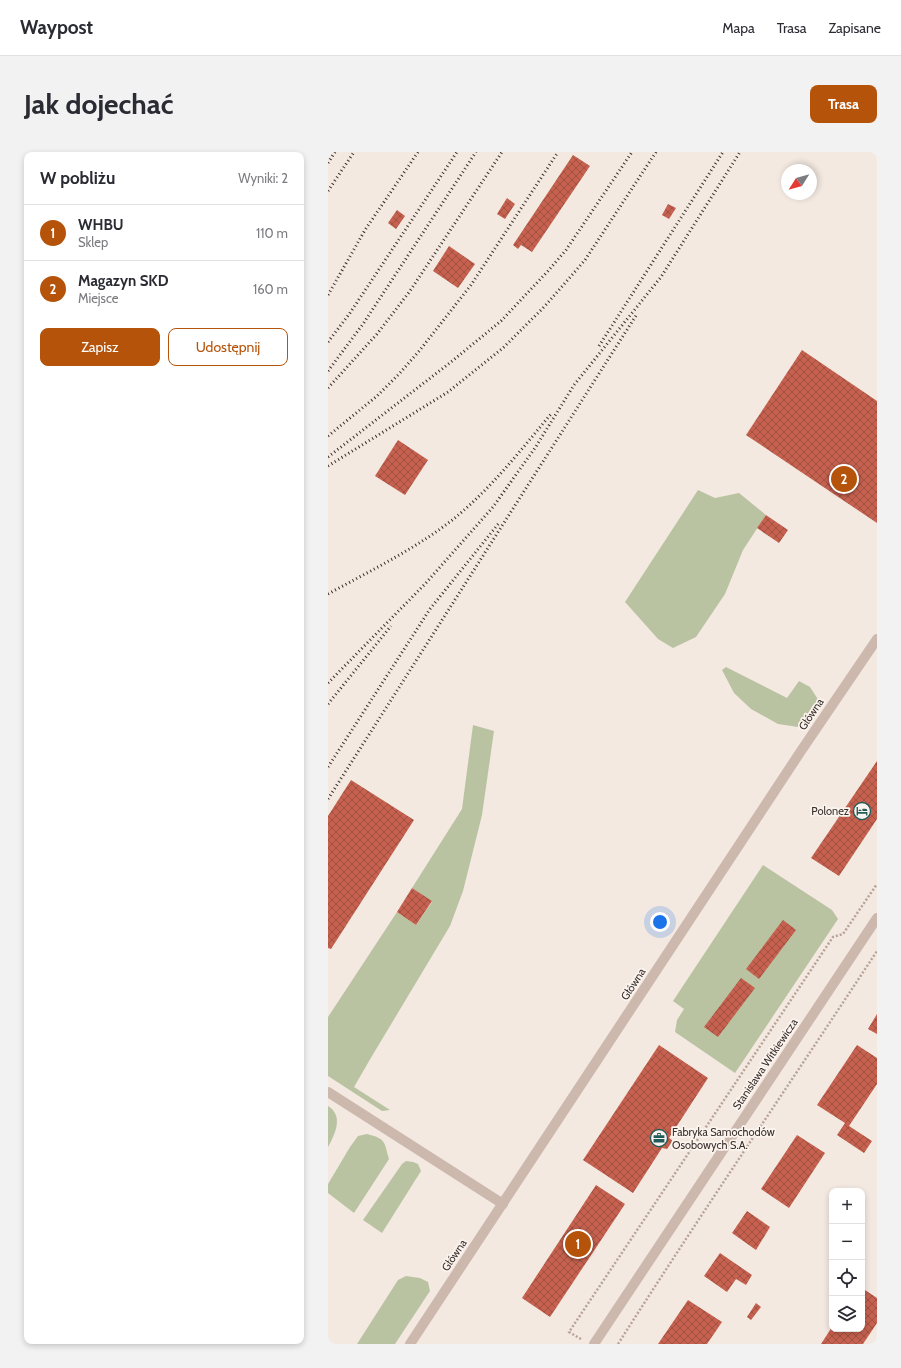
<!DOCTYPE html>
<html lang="pl">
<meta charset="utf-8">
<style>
body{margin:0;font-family:Cabin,sans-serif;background:#f2f2f3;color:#2b2b33}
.controls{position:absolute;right:12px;bottom:12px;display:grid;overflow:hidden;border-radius:8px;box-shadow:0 2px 6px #0003}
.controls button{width:36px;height:36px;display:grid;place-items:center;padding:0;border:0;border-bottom:1px solid #e1e1e2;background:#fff;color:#2b2b33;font:20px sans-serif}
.compass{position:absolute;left:453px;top:12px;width:36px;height:36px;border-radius:50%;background:#fff;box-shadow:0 2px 6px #0003;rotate:233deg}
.you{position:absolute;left:332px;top:770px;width:14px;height:14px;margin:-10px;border:3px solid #fff;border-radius:50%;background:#1a73e8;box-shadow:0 0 0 6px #1a73e833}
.badge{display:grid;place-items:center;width:26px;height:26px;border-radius:50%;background:#b45309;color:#fff;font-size:13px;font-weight:700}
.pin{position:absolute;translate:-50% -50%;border:2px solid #fff;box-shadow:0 1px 4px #0006}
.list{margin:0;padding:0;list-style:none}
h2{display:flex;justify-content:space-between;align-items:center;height:52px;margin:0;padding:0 16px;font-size:17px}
h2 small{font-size:13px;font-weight:400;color:#7c7c81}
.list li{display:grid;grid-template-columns:26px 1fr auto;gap:12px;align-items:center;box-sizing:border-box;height:56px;padding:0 16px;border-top:1px solid #e1e1e2}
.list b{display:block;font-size:15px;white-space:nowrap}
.list p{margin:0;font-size:13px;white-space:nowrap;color:#7c7c81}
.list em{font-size:13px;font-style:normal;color:#7c7c81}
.actions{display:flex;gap:8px;padding:12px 16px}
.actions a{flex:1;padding:9px 0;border:1px solid #b45309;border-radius:8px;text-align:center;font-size:14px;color:#b45309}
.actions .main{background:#b45309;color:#fff}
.icon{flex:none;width:22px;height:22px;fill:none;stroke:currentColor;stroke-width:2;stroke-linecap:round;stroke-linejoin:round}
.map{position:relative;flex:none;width:549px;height:1192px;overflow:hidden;border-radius:8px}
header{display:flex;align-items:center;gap:24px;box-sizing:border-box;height:56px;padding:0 20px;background:#fff;border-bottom:1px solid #e1e1e2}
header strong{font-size:19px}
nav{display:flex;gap:22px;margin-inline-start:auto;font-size:14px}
.intro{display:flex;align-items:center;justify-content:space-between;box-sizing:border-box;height:96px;padding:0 24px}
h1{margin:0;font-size:28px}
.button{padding:10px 18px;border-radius:8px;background:#b45309;color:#fff;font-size:14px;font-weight:700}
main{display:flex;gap:24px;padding:0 24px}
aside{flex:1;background:#fff;border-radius:8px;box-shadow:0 2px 6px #0003}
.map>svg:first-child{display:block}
</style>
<header>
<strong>Waypost</strong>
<nav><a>Mapa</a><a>Trasa</a><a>Zapisane</a></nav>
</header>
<div class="intro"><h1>Jak dojechać</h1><a class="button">Trasa</a></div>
<main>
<aside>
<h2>W pobliżu<small>Wyniki: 2</small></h2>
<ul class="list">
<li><span class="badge">1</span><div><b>WHBU</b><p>Sklep</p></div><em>110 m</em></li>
<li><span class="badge">2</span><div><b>Magazyn SKD</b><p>Miejsce</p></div><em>160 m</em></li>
</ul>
<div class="actions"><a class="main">Zapisz</a><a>Udostępnij</a></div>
</aside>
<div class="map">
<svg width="549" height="1192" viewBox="0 0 549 1192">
<defs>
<pattern id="building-cross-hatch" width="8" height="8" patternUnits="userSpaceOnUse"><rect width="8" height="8" fill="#c5614e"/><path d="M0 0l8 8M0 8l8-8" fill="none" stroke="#a15041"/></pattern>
</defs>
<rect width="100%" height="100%" fill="#f3e9e1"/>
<!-- green -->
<g fill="#bac3a1">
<path d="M370,338L387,346L411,341L438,363L415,398L397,442L368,485L345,496L330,487L297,450Z"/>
<path d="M398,515L459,546L471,529L482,535L491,549L481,567L470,575L450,572L423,557L406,541L394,518Z"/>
<path d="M145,573L166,579L154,663L135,739L122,774L44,904L26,935L62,958L54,959L0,924V865L69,760L88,773L104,750L84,736L134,657Z"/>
<path d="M435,713L504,758L510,767L407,921L347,880L349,868L356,857L345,849Z"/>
<path d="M0,954C16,964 7,982 0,995Z"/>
<path d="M39,982C58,987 56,989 61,1007L26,1061L0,1041V1032L22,995L30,984Z"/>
<path d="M78,1009L85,1010L90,1012L93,1019L54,1081L35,1068L74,1012Z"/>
<path d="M78,1124L92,1126L100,1130L102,1139L67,1192H29L70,1128Z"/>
</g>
<!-- building -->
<g fill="url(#building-cross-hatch)">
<path d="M245,3L262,14L204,100L193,93L190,97L185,93Z"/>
<path d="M179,46L187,52L177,67L169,62Z"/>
<path d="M340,52L348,56L341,67L334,63Z"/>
<path d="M69,58L77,64L68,77L60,71Z"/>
<path d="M121,94L147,112L130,136L105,119Z"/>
<path d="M474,198L549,249V371L418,283Z"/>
<path d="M70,288L100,308L77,343L47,324Z"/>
<path d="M438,363L460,378L451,391L429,376Z"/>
<path d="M549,609V667L511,724L483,706Z"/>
<path d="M23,628L86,668L3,797L0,796V664Z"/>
<path d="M84,736L104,749L88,773L69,760Z"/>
<path d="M455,768L468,778L431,827L418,817Z"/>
<path d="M413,826L427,836L390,885L376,875Z"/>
<path d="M549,862V882L540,877Z"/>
<path d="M331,893L380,926L341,986L344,988V990L339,997L334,996L305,1041L255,1008Z"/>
<path d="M529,893L549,906V932L521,974L544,989L536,1001L509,983L517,971L489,953Z"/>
<path d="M469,983L497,1001L461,1056L433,1037Z"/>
<path d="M268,1033L297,1052L222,1165L194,1146Z"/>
<path d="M419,1059L442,1075L428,1098L404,1081Z"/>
<path d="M392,1101L424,1123L418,1133L408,1127L399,1140L376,1124Z"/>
<path d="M534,1136L549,1146V1171L535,1192H493L504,1175V1177H534Z"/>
<path d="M360,1148L394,1170L379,1192H330Z"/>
<path d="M428,1151L433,1155L423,1168L419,1165Z"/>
</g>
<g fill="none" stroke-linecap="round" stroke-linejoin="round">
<!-- path -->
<g stroke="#b8a297" stroke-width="2.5" stroke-dasharray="2 2" stroke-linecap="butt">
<path d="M253,1187L241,1180L505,785L515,782L549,732"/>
<path d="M290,1192C374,1060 463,930 549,799"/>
</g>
<!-- service -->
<g stroke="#ccb8ad" stroke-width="10">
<path d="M0,940L175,1052"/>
<path d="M82,1192L473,599L549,487"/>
</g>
<!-- minor -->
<path stroke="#ccb8ad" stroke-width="10" d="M266,1192L549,766"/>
<!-- rail -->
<g stroke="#3a2f2b" stroke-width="3" stroke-dasharray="1 3" stroke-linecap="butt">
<path d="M0,11L7,0"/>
<path d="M0,39L26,0"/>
<path d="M0,143L37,78L90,0"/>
<path d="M0,190L22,161L129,0"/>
<path d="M271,194L395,0"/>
<path d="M0,219L35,172L148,0"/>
<path d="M0,236L49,182L82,139L174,0"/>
<path d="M0,284L49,244L72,221L92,198L143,133L230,0"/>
<path d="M0,305L123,210L173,169L220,119L238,98L304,0"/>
<path d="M0,314L120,240L175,196L217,154L257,108L328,0"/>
<path d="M0,442C42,419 85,398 123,369C161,339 192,299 223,262"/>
<path d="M0,531L97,432L165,355L207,296L246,233L333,125L412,0"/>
<path d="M0,552L63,474"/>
<path d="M0,615L102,457L171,371"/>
<path d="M0,647L309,162"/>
</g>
</g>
<!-- icons -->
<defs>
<g id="hotel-ring" transform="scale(0.9)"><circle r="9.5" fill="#fbf4ee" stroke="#215c5b" stroke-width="1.5"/><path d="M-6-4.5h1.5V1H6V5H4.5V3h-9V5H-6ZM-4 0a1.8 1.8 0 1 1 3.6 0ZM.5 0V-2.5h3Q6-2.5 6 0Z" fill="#215c5b"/></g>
<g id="office-ring" transform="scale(0.9)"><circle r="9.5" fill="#fbf4ee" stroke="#215c5b" stroke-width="1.5"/><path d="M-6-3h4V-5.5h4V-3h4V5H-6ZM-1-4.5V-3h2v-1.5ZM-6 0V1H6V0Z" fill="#215c5b"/></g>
</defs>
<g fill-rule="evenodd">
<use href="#hotel-ring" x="534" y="659"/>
<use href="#office-ring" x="331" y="986"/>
</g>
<g text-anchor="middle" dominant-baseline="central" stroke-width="3.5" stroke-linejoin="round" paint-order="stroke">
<!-- street labels -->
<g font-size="11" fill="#3a2f2b" stroke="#fbf4ee">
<text transform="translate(483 562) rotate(-56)">Główna</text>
<text transform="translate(305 832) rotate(-57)">Główna</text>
<text transform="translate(437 912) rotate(-56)">Stanisława Witkiewicza</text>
<text transform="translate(126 1103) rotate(-56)">Główna</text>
</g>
<!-- poi labels -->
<g font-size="11" fill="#3a2f2b" stroke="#fbf4ee" text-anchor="end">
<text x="521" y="659">Polonez</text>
<text x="344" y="980" text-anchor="start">Fabryka Samochodów<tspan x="344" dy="13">Osobowych S.A.</tspan></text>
</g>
</g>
</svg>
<div class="controls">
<button>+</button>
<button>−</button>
<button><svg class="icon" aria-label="locate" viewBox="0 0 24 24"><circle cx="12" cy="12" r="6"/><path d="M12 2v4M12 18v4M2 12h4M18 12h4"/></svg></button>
<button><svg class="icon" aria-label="layers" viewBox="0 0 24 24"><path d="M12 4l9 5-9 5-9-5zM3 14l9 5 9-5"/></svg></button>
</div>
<svg class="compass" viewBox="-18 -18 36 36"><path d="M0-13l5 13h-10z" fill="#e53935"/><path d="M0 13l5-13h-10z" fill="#7c7c81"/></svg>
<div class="you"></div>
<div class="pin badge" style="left:250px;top:1092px">1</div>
<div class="pin badge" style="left:516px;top:327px">2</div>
</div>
</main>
